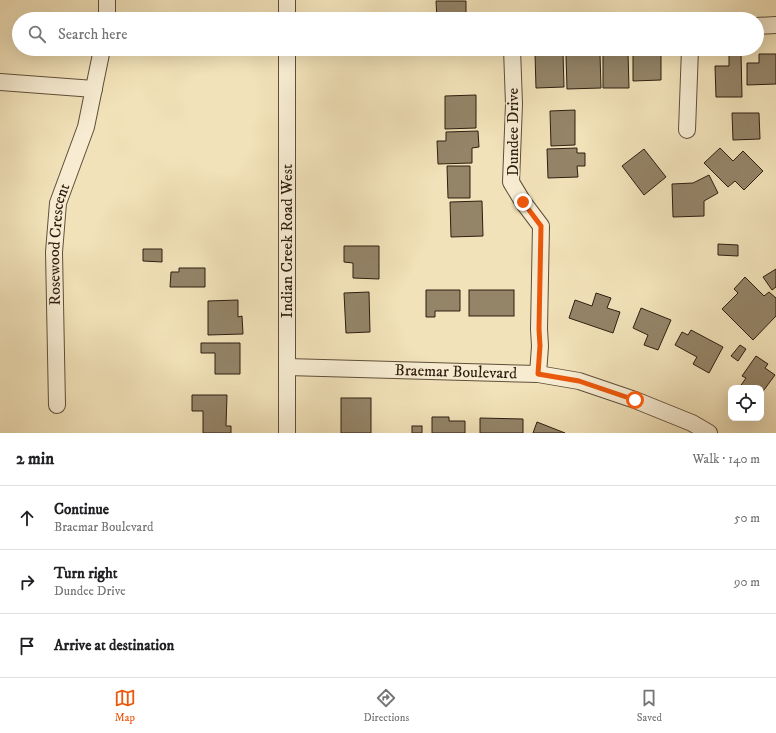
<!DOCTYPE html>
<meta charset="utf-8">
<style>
body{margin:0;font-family:"IM FELL DW Pica",serif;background:#f2f2f2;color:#202124}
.controls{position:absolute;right:12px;bottom:12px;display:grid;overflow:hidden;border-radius:8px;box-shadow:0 4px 16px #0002}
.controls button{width:36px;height:36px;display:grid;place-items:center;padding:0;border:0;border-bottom:1px solid #e0e0e0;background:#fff;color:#202124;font:20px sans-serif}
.stop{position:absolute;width:12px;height:12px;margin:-9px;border:3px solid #ea580c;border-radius:50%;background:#fff}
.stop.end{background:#ea580c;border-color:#fff;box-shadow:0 1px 4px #0008}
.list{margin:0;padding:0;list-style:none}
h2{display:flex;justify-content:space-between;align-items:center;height:52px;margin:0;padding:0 16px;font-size:17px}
h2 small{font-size:13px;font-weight:400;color:#757577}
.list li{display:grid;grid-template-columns:26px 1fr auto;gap:12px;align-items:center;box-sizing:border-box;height:64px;padding:0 16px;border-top:1px solid #e0e0e0}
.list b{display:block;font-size:15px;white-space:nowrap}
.list p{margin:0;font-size:13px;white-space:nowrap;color:#757577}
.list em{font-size:13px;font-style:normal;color:#757577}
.icon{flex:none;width:22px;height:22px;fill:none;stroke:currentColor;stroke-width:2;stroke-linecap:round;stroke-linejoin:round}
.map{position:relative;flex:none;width:776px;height:433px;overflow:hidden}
.search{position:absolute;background:#fff;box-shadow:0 4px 16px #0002;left:12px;right:12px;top:12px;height:44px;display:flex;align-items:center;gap:10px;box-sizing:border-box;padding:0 14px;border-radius:22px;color:#757577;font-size:15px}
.sheet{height:244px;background:#fff}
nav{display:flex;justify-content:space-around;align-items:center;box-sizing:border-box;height:56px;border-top:1px solid #e0e0e0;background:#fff;font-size:11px;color:#757577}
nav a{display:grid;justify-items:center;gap:2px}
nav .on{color:#ea580c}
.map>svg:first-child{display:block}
</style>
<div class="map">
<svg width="776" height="433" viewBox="0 0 776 433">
<rect width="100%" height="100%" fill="#f2e2b9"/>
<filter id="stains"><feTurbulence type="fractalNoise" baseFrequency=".005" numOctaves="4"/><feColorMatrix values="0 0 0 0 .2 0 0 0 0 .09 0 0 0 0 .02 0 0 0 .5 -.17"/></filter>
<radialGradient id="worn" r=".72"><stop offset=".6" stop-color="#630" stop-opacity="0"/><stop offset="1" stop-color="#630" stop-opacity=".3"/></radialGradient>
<!-- building -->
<g fill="#948468" stroke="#2e1e10">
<path d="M436,1H466V19H437Z"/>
<path d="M563,53L564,87L536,88L535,54Z"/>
<path d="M603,53H628L629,88H603Z"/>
<path d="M661,53V80L633,81V54Z"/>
<path d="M729,53H741L742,97H716L715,66H729Z"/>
<path d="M600,54L601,88L567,89L566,55Z"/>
<path d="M759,54H776V84L747,85V63H759Z"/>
<path d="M476,95V128L445,129V96Z"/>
<path d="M575,110V145L551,146L550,111Z"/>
<path d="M732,113H759L760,139L733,140Z"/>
<path d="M478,131L479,147L472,148V163L438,164L437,141H446V132Z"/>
<path d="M577,148V153H585V166H577L578,177L548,178L547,149Z"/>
<path d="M720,148L733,161L743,151L763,171L744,190L735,181L728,187L704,163Z"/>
<path d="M644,149L666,177L644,195L622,166Z"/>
<path d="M447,166H470V198H448Z"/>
<path d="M709,175L718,193L704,201V216L673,217L672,184L693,183Z"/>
<path d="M482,201L483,236L451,237L450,202Z"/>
<path d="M718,244L738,245V256L718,255Z"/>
<path d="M344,246H379V279L353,278V263L344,262Z"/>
<path d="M143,249H162V262L143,261Z"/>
<path d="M179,268H205V287H170L171,272H179Z"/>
<path d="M776,269V287L772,290L763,277Z"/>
<path d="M745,277L764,296L769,292L776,298V316L753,340L722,309L738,293L734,289Z"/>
<path d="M426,290H460V311H435V317H426Z"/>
<rect x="469" y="290" width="45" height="26"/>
<path d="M369,292L370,332L346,333L344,293Z"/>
<path d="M596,293L611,298L607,308L620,312L613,333L569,318L575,300L592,306Z"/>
<path d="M238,300V317L242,316L243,334L208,335V301Z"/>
<path d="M641,308L671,320L658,350L644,345L648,335L633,328Z"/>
<path d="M691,330L723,347L709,373L693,364L697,357L675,345L682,332L688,335Z"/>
<path d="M201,343H240V374H215V353H201Z"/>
<path d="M740,345L746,349L738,361L731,356Z"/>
<path d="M756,356L768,364L765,368L775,375L761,394V388H739L746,378L742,376Z"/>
<path d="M192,395H227L226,426H231V433H203V411H192Z"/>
<rect x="341" y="398" width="30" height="35"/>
<path d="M432,417H449V421H465V433H432Z"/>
<path d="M480,418L523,419V433H480Z"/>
<path d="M537,422L565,433H533Z"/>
<rect x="412" y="426" width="10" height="7"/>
</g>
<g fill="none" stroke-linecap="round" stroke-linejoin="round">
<!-- minor casing -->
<g stroke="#5f4f3a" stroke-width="18">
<g id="minor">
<path d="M107,0V19"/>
<path d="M287,0V19"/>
<path d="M757,26L776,25"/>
<path d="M287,49V433"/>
<path d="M512,49L514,104L511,182L523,202L541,226L539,329L540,346L538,374"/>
<path d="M0,82L94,89"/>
<path d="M687,130L690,49"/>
<path id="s1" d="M287,367L538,374L579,381L635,400L692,423L709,433"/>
<path id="s2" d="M57,405L54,252L58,203L86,127L102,49"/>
</g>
</g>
<!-- minor -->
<use href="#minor" stroke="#f7ecd2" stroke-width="16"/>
</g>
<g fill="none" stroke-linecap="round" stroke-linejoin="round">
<!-- route -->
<path stroke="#ea580c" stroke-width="5" d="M523,202L541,226L539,329L540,346L538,374L579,381L635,400"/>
</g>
<g text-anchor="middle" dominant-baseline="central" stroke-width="3" stroke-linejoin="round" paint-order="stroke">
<!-- street labels -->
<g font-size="16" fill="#2e1e10" stroke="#f7ecd2">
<text transform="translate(513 132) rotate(-90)">Dundee Drive</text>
<text transform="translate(287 241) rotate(-90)">Indian Creek Road West</text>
<text stroke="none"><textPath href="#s2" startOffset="161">Rosewood Crescent</textPath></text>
<text stroke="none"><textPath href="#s1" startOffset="169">Braemar Boulevard</textPath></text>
</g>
</g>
<rect width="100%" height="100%" filter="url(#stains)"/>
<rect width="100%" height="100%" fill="url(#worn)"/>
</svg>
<div class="controls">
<button><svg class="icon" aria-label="locate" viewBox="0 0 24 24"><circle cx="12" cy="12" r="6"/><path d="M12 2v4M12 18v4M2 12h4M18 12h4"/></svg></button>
</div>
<div class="stop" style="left:635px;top:400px"></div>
<div class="stop end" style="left:523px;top:202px"></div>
<div class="search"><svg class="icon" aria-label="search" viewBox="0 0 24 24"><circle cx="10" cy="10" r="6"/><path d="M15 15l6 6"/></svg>Search here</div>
</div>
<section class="sheet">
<h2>2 min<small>Walk · 140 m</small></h2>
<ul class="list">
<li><svg class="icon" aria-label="ahead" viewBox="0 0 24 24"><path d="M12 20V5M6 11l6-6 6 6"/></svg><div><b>Continue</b><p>Braemar Boulevard</p></div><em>50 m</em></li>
<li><svg class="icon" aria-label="right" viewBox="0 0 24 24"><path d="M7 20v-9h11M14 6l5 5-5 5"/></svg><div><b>Turn right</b><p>Dundee Drive</p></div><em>90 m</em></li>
<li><svg class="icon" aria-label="arrive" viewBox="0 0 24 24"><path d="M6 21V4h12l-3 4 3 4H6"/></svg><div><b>Arrive at destination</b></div></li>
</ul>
</section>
<nav>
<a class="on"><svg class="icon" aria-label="map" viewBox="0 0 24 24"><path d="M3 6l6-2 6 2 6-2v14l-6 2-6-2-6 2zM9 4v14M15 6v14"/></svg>Map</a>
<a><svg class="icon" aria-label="directions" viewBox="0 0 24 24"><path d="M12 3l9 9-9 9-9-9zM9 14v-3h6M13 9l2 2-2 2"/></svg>Directions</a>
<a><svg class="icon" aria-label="saved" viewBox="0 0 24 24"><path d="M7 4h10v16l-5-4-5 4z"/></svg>Saved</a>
</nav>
